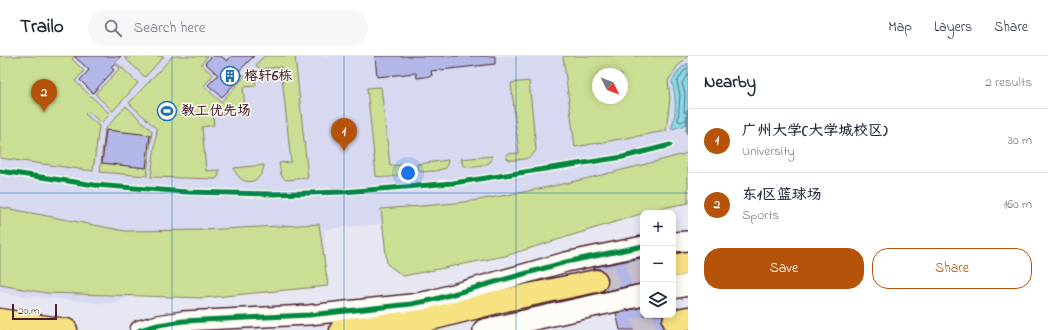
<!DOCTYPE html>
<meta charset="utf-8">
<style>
body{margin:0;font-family:"Indie Flower","LXGW WenKai TC",sans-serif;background:#f6f6f7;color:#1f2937}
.controls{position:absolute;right:12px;bottom:12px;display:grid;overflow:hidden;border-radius:8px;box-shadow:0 2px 10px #0003}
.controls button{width:36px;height:36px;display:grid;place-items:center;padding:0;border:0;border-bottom:1px solid #e0e1e3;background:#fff;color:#1f2937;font:20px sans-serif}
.compass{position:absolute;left:592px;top:12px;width:36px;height:36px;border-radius:50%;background:#fff;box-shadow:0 2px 10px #0003;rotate:133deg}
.scale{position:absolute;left:12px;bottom:10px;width:45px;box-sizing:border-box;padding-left:4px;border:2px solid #4a1f2b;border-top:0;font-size:11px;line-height:14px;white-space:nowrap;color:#4a1f2b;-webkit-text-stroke:3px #fdfcf7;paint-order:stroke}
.you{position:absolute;left:408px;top:117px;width:14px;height:14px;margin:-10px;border:3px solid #fff;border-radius:50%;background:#1a73e8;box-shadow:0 0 0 6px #1a73e833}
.badge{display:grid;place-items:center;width:26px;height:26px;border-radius:50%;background:#b45309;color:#fff;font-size:13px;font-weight:700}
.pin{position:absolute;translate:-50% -33px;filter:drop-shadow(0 1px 2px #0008)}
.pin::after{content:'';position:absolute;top:21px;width:14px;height:12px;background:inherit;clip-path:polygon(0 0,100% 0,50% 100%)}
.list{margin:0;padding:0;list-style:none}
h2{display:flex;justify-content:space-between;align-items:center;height:52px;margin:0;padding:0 16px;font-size:17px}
h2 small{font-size:13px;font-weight:400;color:#747a83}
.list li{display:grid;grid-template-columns:26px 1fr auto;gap:12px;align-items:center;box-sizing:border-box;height:64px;padding:0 16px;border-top:1px solid #e0e1e3}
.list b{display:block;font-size:15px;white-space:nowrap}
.list p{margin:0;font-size:13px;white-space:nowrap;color:#747a83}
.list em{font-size:13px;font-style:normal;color:#747a83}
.actions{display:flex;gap:8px;padding:12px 16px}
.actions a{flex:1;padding:9px 0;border:1px solid #b45309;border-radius:16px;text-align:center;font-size:14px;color:#b45309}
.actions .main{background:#b45309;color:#fff}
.icon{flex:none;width:22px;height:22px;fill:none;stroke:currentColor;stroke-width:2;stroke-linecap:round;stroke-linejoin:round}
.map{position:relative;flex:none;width:688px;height:274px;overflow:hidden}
header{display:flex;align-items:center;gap:24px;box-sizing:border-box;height:56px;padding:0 20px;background:#fff;border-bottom:1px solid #e0e1e3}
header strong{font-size:19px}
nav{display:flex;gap:22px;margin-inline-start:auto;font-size:14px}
.search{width:280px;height:36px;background:#f6f6f7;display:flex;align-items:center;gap:10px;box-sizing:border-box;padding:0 14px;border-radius:22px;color:#747a83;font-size:15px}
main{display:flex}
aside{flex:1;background:#fff}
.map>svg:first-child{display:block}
</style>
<header>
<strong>Trailo</strong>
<div class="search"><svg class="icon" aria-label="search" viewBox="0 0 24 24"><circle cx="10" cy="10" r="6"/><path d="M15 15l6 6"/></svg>Search here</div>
<nav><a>Map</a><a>Layers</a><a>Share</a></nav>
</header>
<main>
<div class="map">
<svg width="688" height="274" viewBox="0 0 688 274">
<rect width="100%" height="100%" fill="#e6e7f2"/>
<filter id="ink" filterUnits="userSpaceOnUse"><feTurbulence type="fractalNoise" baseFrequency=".025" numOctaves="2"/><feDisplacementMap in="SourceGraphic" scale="8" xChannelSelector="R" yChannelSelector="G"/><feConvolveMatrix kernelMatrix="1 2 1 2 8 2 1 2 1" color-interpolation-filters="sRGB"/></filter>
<g filter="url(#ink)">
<!-- built -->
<path fill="#d6d9ef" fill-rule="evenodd" d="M0,0H688V147L657,153L505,200L403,220L387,208L382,168L324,173L325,209L151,234L110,248L16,239L0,236ZM598,18H622V42H598Z"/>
<!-- green -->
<g fill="#cbdf94" stroke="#8a7f60" fill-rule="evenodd">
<path d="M0,0H75L72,3L84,15L75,25L110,58L101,67L88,55L85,58L99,70L93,115L0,102Z"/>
<path d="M125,0L128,3L131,0H164L145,21L124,1Z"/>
<path d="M173,0H208L201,8L213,19L204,30L221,46L250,15L255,20L256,30L243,31L245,53L213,57L214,69L202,71L206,115L219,114V119L216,123L151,121L157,73L129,47Z"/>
<path d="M264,0H295L308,122L286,124L281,119L279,107L291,106L281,11L261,13L256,9Z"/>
<path d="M563,0H688L677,11L668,25L670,42L666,75L575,91ZM598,18H622V42H598Z"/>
<path d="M118,8L138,27L113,55L95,38L120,12L116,9Z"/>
<path d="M529,25L536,94C532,104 519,104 510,104L507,102L506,98L519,97L511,27Z"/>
<path d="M381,31L390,110L403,109C404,123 386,122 376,120L367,32Z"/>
<path d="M126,50L152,75L147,120L100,116L105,73Z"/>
<path d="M688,97V147L657,153L505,200L403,220L387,208L381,153C415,150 450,149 484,143C552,132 621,115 688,97Z"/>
<path d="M492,100L491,105C486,111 469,113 463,109L461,103Z"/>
<path d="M448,104L446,112L435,115L421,116L418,113L417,108Z"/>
<path d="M264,109C262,129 240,132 234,112Z"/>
<path d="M0,151L125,175L203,174L319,168L328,230L204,242L47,237L0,229Z"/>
</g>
<!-- water -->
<path fill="#89d9e6" stroke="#708f9b" d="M688,7V66L683,70L671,73C677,59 676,40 672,25L680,13Z"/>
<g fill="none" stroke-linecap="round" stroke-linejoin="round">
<!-- shore -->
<g stroke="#636976" stroke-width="1">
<path d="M688,12L683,16L677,26L680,39L678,65L680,66L688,63"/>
<path d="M688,18L682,27L685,38L684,56L688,58"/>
</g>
<!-- stream -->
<path stroke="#708f9b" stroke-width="4.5" d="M688,55V76"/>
</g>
<!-- building -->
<g fill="#b2b7e8" stroke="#4a1f2b">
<path d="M74,0H121L111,11L114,14L93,37L80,24L89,14Z"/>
<path d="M212,0H221L227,5L232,0H254L239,15L243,19L222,41L208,29L218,19L205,7Z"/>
<path d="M375,0H495V8L431,15L432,20L417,22L416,17L377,21Z"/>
<path d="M106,74L150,79L146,112L102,107Z"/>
<path d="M641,202L643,213V227L601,236L605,234L608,229V222L605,216L600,213H594V211Z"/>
<path d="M643,251V259H663L662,267L666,274H620L616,257Z"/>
</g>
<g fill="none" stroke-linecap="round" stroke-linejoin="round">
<!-- motorway-tunnel -->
<g stroke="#c7bfca" stroke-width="22" stroke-dasharray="22 11" stroke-linecap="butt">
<path d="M596,225L643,215"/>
<path d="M634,274L674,265"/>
</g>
<!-- tertiary casing -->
<g stroke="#4a1f2b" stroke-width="22">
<g id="tertiary">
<path d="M673,186L688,185"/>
<path d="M140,274L158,269L183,265L309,259L411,248L432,244L566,206L643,190"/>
</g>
</g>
<!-- secondary casing -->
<g stroke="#4a1f2b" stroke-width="24">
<g id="secondary">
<path d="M673,232L688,229"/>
<path d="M484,274L643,239"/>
</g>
</g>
<!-- motorway casing -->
<g stroke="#4a1f2b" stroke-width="25">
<g id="motorway">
<path d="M673,210L688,207"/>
<path d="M0,264L66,274"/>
<path d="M674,265L688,262"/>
<path d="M341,274L423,265L505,244L596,225"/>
</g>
</g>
<!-- tertiary -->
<use href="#tertiary" stroke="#fdfcf7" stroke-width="19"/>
<!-- secondary -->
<use href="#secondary" stroke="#fdfcf7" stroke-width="21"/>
<!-- motorway -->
<use href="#motorway" stroke="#f6e281" stroke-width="22"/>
<!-- cycleway casing -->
<g stroke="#fdfcf7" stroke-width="8">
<g id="cycleway">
<path d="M0,115L95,129L187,136L273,138L343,136L453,127L623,101L670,89"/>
<path d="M140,274L158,269L183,265L309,259L411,248L432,244L566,206L643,190"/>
</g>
</g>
<!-- cycleway -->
<use href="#cycleway" stroke="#00873e" stroke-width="5"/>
</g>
</g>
<!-- grid -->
<path fill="none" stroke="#1f6fb2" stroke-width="1" stroke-opacity="0.55" d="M172,0V274M344,0V274M516,0V274M0,137H688"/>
<!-- icons -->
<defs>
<g id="building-ring" transform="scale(1)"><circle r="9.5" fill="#fdfcf7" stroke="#1f6fb2" stroke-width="1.5"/><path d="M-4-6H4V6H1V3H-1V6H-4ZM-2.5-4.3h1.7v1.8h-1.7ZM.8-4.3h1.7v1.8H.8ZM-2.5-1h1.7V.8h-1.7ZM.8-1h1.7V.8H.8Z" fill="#1f6fb2"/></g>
<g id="stadium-ring" transform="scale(1)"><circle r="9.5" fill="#fdfcf7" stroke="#1f6fb2" stroke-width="1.5"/><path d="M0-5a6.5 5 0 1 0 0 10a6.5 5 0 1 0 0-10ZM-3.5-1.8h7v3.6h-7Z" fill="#1f6fb2"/></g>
</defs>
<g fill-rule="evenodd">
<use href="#building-ring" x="230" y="20"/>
<use href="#stadium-ring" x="167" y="55"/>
</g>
<g text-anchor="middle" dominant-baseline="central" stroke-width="3" stroke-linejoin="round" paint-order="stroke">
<!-- poi labels -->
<g font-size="14" font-weight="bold" fill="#4a1f2b" stroke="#fdfcf7" text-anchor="start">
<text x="244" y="20">榕轩6栋</text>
<text x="181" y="55">教工优先场</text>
</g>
</g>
</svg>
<div class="controls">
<button>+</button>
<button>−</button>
<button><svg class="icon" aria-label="layers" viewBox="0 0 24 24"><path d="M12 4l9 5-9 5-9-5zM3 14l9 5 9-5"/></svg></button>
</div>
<svg class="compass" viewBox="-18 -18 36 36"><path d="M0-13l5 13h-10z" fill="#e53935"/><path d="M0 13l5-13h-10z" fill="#747a83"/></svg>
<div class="scale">20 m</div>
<div class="you"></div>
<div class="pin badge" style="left:344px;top:95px">1</div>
<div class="pin badge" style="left:44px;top:56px">2</div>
</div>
<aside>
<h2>Nearby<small>2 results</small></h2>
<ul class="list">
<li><span class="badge">1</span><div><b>广州大学(大学城校区)</b><p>University</p></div><em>30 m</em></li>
<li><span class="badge">2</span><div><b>东1区篮球场</b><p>Sports</p></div><em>160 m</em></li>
</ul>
<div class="actions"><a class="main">Save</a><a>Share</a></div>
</aside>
</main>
